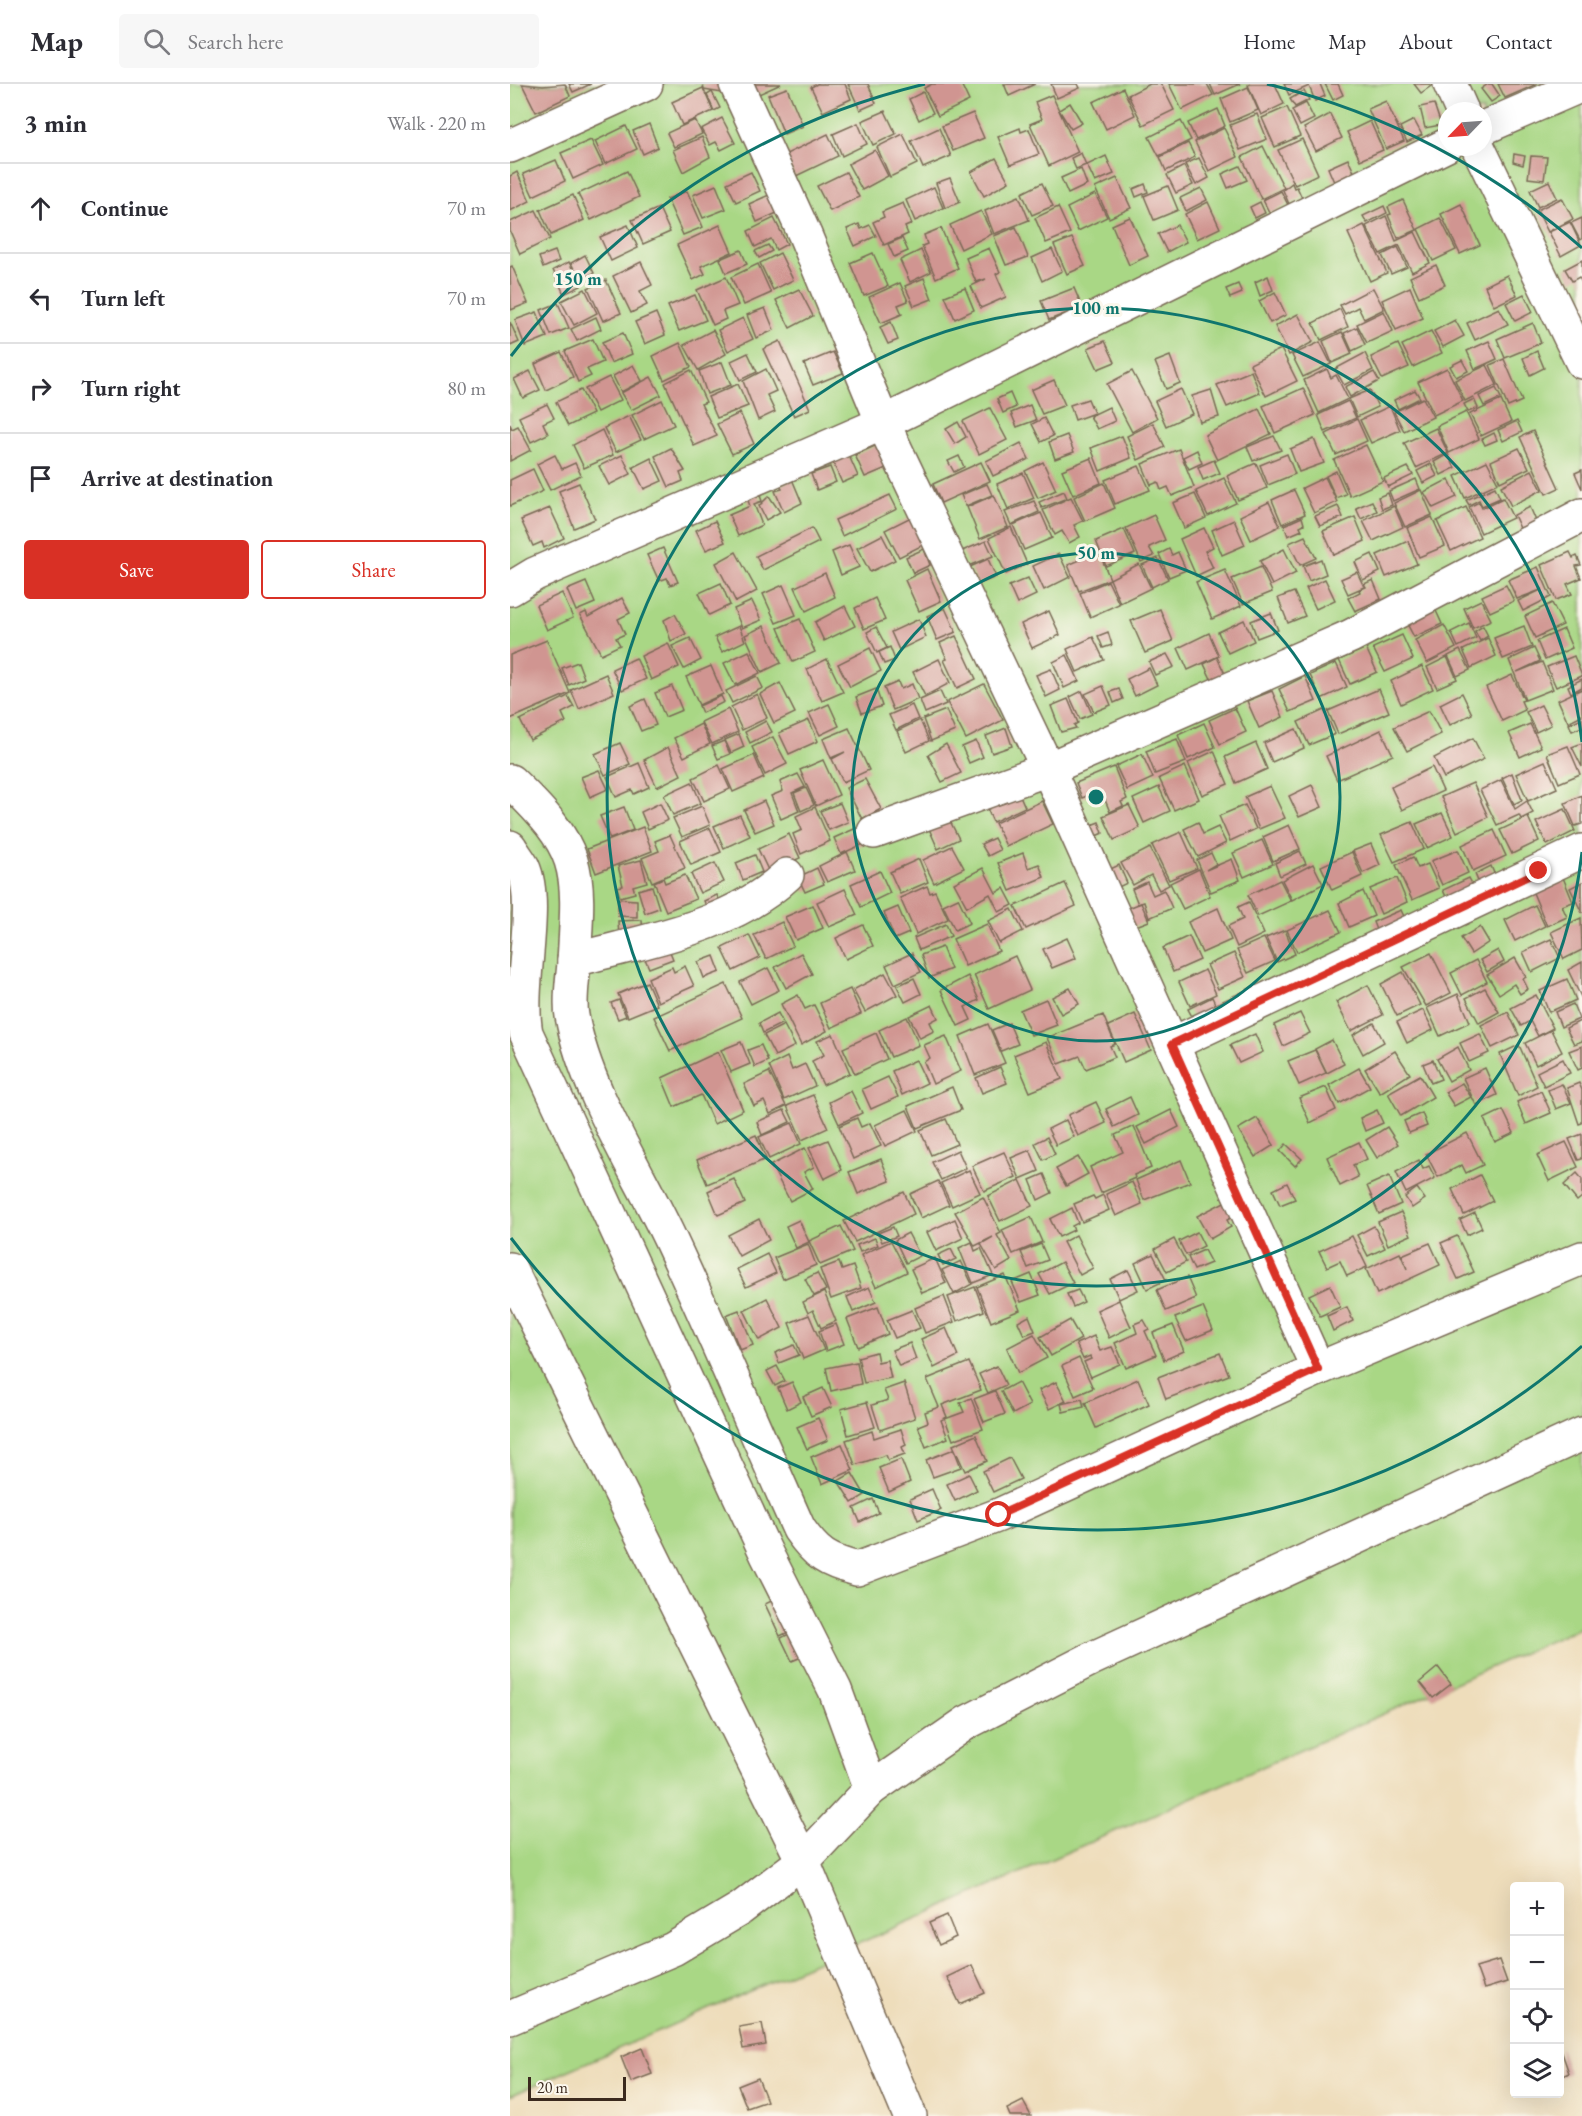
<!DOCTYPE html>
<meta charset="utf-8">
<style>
body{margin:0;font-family:"EB Garamond",serif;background:#f7f7f7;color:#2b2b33}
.controls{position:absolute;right:18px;bottom:18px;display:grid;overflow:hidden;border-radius:6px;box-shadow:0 6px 24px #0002}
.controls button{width:54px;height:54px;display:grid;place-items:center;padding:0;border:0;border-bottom:2px solid #e1e1e2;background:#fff;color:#2b2b33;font:30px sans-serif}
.compass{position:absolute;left:928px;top:18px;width:54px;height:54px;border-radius:50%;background:#fff;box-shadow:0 6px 24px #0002;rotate:245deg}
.scale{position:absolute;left:18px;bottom:15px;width:98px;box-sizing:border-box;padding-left:6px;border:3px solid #3b2a1e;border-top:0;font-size:16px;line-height:21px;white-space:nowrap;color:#3b2a1e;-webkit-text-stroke:4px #fbf7ec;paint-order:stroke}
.stop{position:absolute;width:18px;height:18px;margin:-14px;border:4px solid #d93025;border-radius:50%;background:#fff}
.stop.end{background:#d93025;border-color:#fff;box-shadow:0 2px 6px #0008}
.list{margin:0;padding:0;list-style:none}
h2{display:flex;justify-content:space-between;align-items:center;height:78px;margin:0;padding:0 24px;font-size:26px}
h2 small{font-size:20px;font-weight:400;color:#7c7c81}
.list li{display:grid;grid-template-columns:39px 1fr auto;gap:18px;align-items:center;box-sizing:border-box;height:90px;padding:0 24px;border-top:2px solid #e1e1e2}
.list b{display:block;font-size:22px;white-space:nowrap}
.list em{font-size:20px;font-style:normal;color:#7c7c81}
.actions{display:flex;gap:12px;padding:18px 24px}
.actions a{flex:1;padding:14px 0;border:2px solid #d93025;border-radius:6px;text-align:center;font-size:21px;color:#d93025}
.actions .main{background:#d93025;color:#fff}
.icon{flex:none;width:33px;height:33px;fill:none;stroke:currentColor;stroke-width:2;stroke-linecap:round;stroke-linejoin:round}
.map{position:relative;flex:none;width:1072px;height:2032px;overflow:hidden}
header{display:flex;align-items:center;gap:36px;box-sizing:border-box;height:84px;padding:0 30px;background:#fff;border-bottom:2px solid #e1e1e2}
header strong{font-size:28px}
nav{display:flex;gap:33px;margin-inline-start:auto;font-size:21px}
.search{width:420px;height:54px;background:#f7f7f7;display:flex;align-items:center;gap:15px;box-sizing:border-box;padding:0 21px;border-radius:6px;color:#7c7c81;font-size:22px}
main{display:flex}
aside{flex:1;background:#fff}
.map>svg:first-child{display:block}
</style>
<header>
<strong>Map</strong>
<div class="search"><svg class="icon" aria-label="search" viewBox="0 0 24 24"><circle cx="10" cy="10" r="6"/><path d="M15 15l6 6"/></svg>Search here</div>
<nav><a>Home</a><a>Map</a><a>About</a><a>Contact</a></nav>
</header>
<main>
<aside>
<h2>3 min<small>Walk · 220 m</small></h2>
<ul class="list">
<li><svg class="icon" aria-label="ahead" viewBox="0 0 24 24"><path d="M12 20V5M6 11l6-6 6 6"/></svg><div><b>Continue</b></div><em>70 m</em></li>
<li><svg class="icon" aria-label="left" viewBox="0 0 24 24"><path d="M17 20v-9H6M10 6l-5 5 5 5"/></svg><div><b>Turn left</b></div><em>70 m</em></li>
<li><svg class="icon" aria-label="right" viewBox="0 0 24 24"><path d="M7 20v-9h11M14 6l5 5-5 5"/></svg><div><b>Turn right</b></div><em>80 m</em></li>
<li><svg class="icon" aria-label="arrive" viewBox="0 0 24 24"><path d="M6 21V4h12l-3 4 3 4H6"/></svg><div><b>Arrive at destination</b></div></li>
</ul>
<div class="actions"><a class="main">Save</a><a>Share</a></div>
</aside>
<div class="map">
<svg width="1072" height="2032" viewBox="0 0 1072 2032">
<rect width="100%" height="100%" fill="#fbf7ec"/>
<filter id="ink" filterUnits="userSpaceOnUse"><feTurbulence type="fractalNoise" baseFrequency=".0167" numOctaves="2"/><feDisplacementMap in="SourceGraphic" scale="12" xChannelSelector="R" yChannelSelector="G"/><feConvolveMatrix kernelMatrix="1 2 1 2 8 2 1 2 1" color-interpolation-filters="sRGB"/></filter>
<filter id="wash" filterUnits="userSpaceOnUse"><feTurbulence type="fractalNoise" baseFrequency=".008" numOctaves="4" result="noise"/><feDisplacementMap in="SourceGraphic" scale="24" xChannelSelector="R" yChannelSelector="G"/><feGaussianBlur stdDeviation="1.35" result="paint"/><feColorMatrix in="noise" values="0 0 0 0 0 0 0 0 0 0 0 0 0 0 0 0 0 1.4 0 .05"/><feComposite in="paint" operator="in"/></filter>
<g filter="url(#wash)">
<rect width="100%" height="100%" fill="#edb"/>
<!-- green -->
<path fill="#a9d785" stroke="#728052" stroke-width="1.5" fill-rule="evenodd" d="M0,0H1072V1543L0,2012ZM937,27H973V63H937Z"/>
<g id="blocks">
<!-- building -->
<g fill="#d09591">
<path d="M12,0L33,2L55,0L60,12L26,28Z"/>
<path d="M59,0H81L63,8Z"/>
<path d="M193,0H214L212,9L194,6Z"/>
<path d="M234,0H271L240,14Z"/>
<path d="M307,0H335L341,15L313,28L301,3Z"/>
<path d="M338,0H358L366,19L350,26Z"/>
<path d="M422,0H451L459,17L428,32L414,4Z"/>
<path d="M494,0H525L499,12Z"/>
<path d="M541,0H568L570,4L547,14Z"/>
<path d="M640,0H651L664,26L633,41L618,11Z"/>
<path d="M659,0H697L703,11L672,26Z"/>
<path d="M700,0H730L705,11Z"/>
<path d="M741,0H765L774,20L751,31L738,1Z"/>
<path d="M774,0H810L815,12L805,17L799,2L779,11Z"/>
<path d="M815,0H828L833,11L823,16Z"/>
<path d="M904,0H924L911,9Z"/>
<path d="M978,0H982L990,12L981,18L971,5Z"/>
<path d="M988,0H1027L995,14Z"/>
<path d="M738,3L748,26L720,38L711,15Z"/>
<path d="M193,4L203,27L172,41L162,18Z"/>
<path d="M277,4L293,42L274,50L258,11Z"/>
<path d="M613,4L625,31L596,45L583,18Z"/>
<path d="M794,7L799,16L785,23L780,15Z"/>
<path d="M202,8L210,24L204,27L197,11Z"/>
<path d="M413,8L423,29L409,36L399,15Z"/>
<path d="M542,11L568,68L539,82L520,40L532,35L525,18Z"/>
<path d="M876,17L894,57L876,65L858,25Z"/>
<path d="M560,19L572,39L561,45L549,26Z"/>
<path d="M796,19L804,35L790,42L782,26Z"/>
<path d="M924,20L931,41L915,44L910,23Z"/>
<path d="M777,23L790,52L765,63L752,34Z"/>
<path d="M708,25L715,42L686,56L678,39Z"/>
<path d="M375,27L386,50L363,61L352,37Z"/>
<path d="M463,29L474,54L443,67L432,42Z"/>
<path d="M747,30L757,55L730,66L720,41Z"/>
<path d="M820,30L832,54L806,67L794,44Z"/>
<path d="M212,34L225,59L211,66L206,58L200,61L191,45Z"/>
<path d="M185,36L192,50L164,63L157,49Z"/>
<path d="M904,36L912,51L897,58L890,43Z"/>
<path d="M671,37L681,56L649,72L639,53Z"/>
<path d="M860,37L873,66L850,76L837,48Z"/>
<path d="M348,39L357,60L332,72L323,50Z"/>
<path d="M139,40L148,63L133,70L123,47Z"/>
<path d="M116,42L127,65L95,80L85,57Z"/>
<path d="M429,44L441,72L413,84L401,57Z"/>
<path d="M510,44L511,48L519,45L529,70L500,81L488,53Z"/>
<path d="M714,44L728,73L699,87L685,58Z"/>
<path d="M318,50L328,72L284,93L274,71Z"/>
<path d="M393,50L407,80L380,93L367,63Z"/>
<path d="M192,53L200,73L173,88L163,66Z"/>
<path d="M792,55L808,90L785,101L768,66Z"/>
<path d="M81,56L93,81L63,95L51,69Z"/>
<path d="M678,59L685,73L656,87L650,73Z"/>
<path d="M753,62L774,104L751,115L732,73Z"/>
<path d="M365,66L378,92L352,106L338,80Z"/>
<path d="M571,69L576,81L566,85L561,74Z"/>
<path d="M1004,70L1015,72L1013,81L1003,78Z"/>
<path d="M596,72L604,90L585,98L577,81Z"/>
<path d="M1021,72L1037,73L1034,96L1018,94Z"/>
<path d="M486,74L499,98L474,112L461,88Z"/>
<path d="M689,74L699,94L686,101L675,80Z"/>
<path d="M838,75L844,88L824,98L818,84Z"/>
<path d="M46,76L55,97L23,112L13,90Z"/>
<path d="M674,82L683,101L666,109L657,91Z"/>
<path d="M730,82L737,96L718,104L712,90Z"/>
<path d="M571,85L577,101L558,110L551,94Z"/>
<path d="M117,87L129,113L81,136L68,110Z"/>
<path d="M7,88L20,117L0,127V92Z"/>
<path d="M241,88L250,107L226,118L217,99Z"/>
<path d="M336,88L349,113L320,127L307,102Z"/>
<path d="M440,94L450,118L435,124L426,99Z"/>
<path d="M607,94L621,124L599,134L585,104Z"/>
<path d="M1039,97L1047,114L1028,123L1020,106Z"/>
<path d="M532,99L543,122L522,131L512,109Z"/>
<path d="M782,99L784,104L787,103L792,114L779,120L773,106Z"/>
<path d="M635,100L638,108L626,113L623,105Z"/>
<path d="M206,101L216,125L193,134L183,111Z"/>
<path d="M658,102L668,126L644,136L634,112Z"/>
<path d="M424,103L433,124L405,137L396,116Z"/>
<path d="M691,104L697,116L676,127L670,114Z"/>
<path d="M270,106L278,124L247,138L239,120Z"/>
<path d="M177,107L193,143L173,151L157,115Z"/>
<path d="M771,107L778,121L760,130L753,116Z"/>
<path d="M585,110L597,133L568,147L557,124Z"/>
<path d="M63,111L74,136L41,151L30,126Z"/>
<path d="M509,112L519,136L484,150L475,127Z"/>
<path d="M1052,114L1063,135L1038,148L1027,126Z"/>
<path d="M893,116L907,146L888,154L878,131L881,130L878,123Z"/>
<path d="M698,118L710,144L687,155L675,130Z"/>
<path d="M750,118L755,129L745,134L740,123Z"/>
<path d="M393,119L402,140L395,143L398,150L374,161L363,138L374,133L372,128Z"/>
<path d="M951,120L970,161L950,170L931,130Z"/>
<path d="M874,122L877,129L857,139L853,132Z"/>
<path d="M548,123L560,149L536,159L525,134Z"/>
<path d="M149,124L160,148L133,160L122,136Z"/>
<path d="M26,126L40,155L10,170L0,147V138Z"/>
<path d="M471,127L482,150L451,165L440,141Z"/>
<path d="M876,132L886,157L905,148L920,179L902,188L889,161L870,170L856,142Z"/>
<path d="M620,133L638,172L619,181L602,141Z"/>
<path d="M264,134L277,160L266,166L261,155L245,163L238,147Z"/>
<path d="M930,134L946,166L923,177L908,145Z"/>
<path d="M1072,134V155L1070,156L1061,139Z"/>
<path d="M1060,138L1071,161L1051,172L1039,148Z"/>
<path d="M349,140L351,145L360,141L366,152L345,162L337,145Z"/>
<path d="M118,141L128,164L101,177L90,153Z"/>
<path d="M210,141L222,168L191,182L195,190L183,196L167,161Z"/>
<path d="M667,141L676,158L657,168L648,150Z"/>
<path d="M854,141L877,189L860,197L838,149Z"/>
<path d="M506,143L518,173L496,181L484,152Z"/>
<path d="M431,144L448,184L426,194L412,162L417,160L414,151Z"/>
<path d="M392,154L398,167L384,173L378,160Z"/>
<path d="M562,154L575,182L557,190L544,161Z"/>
<path d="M258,161L262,167L249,174L245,167Z"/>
<path d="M888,163L897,183L881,190L872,171Z"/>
<path d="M479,164L490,188L486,190L496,213L471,224L461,202L476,195L466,198L456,174Z"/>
<path d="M542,165L552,187L532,197L522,174Z"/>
<path d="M231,166L237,180L216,189L210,175Z"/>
<path d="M411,166L421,188L400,198L390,176Z"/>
<path d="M45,167L49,177L33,184L29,173Z"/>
<path d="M270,169L283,196L263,206L250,179Z"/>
<path d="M363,169L378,202L354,212L340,179Z"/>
<path d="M75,171L84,189L70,196L61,179Z"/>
<path d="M1072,176V199L1069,193L1062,197L1055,185Z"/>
<path d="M59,178L71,202L54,210L43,186Z"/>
<path d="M131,178L142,201L130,207L137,221L121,229L103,192Z"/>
<path d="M248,180L261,209L234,221L221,193Z"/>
<path d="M926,181L935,201L909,213L900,193Z"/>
<path d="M2,182L18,219L1,226L0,183Z"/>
<path d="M997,191L1007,211L984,222L975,202Z"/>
<path d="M758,192L763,206L750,212L745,198Z"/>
<path d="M216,193L228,221L213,227L216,235L203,241L187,206Z"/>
<path d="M414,194L422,215L404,222L395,202Z"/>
<path d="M96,196L111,229L93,237L78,204Z"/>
<path d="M390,199L398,217L388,221L392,230L371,239L359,213Z"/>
<path d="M728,200L732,209L720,214L716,205Z"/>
<path d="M900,203L913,234L886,246L872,216Z"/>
<path d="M455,204L464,226L445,235L435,212Z"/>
<path d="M564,204L572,223L539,236L531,217Z"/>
<path d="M863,204L874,225L854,235L848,223L835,230L830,221Z"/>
<path d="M75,205L87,229L64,241L51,217Z"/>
<path d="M289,205L303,232L280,244L266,216Z"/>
<path d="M765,208L776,231L760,239L749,217Z"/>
<path d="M1014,210L1023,228L1005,237L996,219Z"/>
<path d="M185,211L196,236L169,247L158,222Z"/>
<path d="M48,219L59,244L41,251L31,226Z"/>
<path d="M255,224L264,246L246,254L237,231Z"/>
<path d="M989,224L998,240L965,256L957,239Z"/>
<path d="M830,225L838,243L811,256L803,239Z"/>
<path d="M874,227L883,247L857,259L847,240Z"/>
<path d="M27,228L37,253L15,262L5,236Z"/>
<path d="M146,229L155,251L135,260L125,238Z"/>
<path d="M788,230L803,258L779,271L765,242Z"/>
<path d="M86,233L91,245L67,257L61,245Z"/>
<path d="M233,234L243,255L218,267L208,246Z"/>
<path d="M945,236L954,252L933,263L924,247Z"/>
<path d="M0,238L9,258L0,262Z"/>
<path d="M381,238L388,256L378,260L370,243Z"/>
<path d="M1023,239L1031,259L995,274L987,255Z"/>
<path d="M847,243L855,261L842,267L834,249Z"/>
<path d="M203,246L216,270L188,286L174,261Z"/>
<path d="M921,247L932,269L903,283L892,261Z"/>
<path d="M832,248L842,270L822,279L813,257Z"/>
<path d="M113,249L122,270L101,279L92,258Z"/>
<path d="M83,255L93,278L77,285L81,292L68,298L55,267Z"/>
<path d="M270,257L300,325L284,332L253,265Z"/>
<path d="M595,257L605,278L588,285L578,264Z"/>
<path d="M979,257L987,275L965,285L957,267Z"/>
<path d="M810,258L821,280L793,293L782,271Z"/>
<path d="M170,259L181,283L154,296L143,272Z"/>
<path d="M888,260L899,283L872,295L861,273Z"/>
<path d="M771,265L787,297L756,312L740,280Z"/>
<path d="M1027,267L1034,284L1020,291L1013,274Z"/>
<path d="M51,268L63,293L36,306L25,280Z"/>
<path d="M323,268L333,289L303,301L294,280Z"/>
<path d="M238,269L247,288L230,296L221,277Z"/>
<path d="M855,269L863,286L834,301L825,285Z"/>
<path d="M660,272L670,299L656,305L645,278Z"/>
<path d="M994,275L1012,317L998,323L980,281Z"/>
<path d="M952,276L958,287L946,293L940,282Z"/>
<path d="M212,278L221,301L197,310L189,287Z"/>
<path d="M123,281L132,297L111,308L103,292Z"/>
<path d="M977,281L987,301L955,317L945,296Z"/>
<path d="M937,284L953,317L924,331L908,298Z"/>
<path d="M256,285L266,307L257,311L265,328L248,336L233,297Z"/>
<path d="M817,285L821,294L826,291L838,315L809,329L794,296Z"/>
<path d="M181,286L196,318L191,320L207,352L184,362L155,299Z"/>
<path d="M20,287L30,306L13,314L4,295Z"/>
<path d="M622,287L647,334L622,348L597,300Z"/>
<path d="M741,287L750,309L717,323L707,301Z"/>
<path d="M864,288L869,297L840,313L835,303Z"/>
<path d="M99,293L111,316L87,328L75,305Z"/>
<path d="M141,293L151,311L121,326L111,309Z"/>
<path d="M544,296L555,321L532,330L521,306Z"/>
<path d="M228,300L238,322L207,334L198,313Z"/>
<path d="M793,304L805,331L765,349L753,322Z"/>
<path d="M986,304L991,314L974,322L969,312Z"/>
<path d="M671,305L682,330L656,342L645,317Z"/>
<path d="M71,306L83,330L58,342L46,318Z"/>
<path d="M701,306L709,333L690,338L682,312Z"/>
<path d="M860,306L868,323L847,333L839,315Z"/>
<path d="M905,306L910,314L888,325L884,316Z"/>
<path d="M500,309L506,323L493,329L487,315Z"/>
<path d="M913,314L923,333L894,347L884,328Z"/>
<path d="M578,315L584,329L565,336L560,321Z"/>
<path d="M964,315L968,324L958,328L954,320Z"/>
<path d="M152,316L164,341L134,355L122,331Z"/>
<path d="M991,316L1001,338L971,352L960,330Z"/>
<path d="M838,317L846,334L815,348L808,331Z"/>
<path d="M37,320L44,334L33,339L38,350L21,358L9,333Z"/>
<path d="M520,321L526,336L507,343L501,329Z"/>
<path d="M880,322L890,346L861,359L850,336Z"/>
<path d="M599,323L605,337L587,345L580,332Z"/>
<path d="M480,324L497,356L469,370L453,337Z"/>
<path d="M749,325L761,350L707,376L695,351Z"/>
<path d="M956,328L969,355L939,369L927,342Z"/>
<path d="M230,329L244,360L222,370L207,340Z"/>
<path d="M119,332L131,356L106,368L94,344Z"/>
<path d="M534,334L543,352L531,358L522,340Z"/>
<path d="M847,335L857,357L826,371L816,350Z"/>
<path d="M1007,337L1012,348L993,357L988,346Z"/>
<path d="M448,338L456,353L445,360L436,345Z"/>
<path d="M643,339L655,363L628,376L617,352Z"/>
<path d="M0,340L2,345L8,342L21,366L0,377Z"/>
<path d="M926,344L938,369L906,384L894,359Z"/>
<path d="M92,346L103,371L74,384L63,361Z"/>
<path d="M1023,347L1049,404L1036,410L1010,353Z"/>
<path d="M984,349L987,356L975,361L972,355Z"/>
<path d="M557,351L564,368L545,375L539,358Z"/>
<path d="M612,352L621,374L590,387L581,364Z"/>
<path d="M764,352L771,366L743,377L737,363Z"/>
<path d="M804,355L814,379L789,388L780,365Z"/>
<path d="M378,356L388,379L355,393L345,371Z"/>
<path d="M511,359L519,375L483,392L476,377Z"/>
<path d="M856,361L873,397L840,412L824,376Z"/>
<path d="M161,364L175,387L170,389L173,397L159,403L145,372Z"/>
<path d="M1009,364L1019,384L990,398L981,377Z"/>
<path d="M336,365L348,392L332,399L320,372Z"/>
<path d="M669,365L684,403L662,412L658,403L651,406L648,398L641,401L632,380Z"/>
<path d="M687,366L692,379L679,385L673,373Z"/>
<path d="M777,370L785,390L758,401L750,381Z"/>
<path d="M938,370L945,384L931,391L924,378Z"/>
<path d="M45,371L52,385L65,379L71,391L40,406L27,380Z"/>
<path d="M112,371L121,390L99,401L89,382Z"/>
<path d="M449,372L454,383L444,388L438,377Z"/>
<path d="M141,374L152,397L134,405L123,383Z"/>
<path d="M581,374L591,399L563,411L552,386Z"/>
<path d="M704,376L710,389L693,396L688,383Z"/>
<path d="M977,377L988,399L955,414L945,392Z"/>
<path d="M471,378L480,397L431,419L423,400Z"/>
<path d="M533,378L546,406L528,414L515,387Z"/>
<path d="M746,379L757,404L728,416L717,392Z"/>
<path d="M921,380L927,392L913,399L907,387Z"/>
<path d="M629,382L640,406L605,420L595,396Z"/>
<path d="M320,383L326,398L307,406L301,390Z"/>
<path d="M898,383L903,391L878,403L874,394Z"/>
<path d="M23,385L33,407L0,422V396Z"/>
<path d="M1022,386L1032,406L1001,422L991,402Z"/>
<path d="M1072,386V405L1065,389Z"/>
<path d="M826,387L836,410L826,414L816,392Z"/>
<path d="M513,389L524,414L498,425L487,400Z"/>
<path d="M815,393L827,418L804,429L792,404Z"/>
<path d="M714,394L726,419L698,432L686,407Z"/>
<path d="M282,395L292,419L274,428L265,407L272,405L270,401Z"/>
<path d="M906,395L910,405L883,417L879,407Z"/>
<path d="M939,395L947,413L923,424L914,408Z"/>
<path d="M69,399L85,435L64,444L49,407Z"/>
<path d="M594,399L605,424L575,437L564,413Z"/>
<path d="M477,400L482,411L456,422L451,411Z"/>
<path d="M985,403L990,414L972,422L969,416L959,421L956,416Z"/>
<path d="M784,406L795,430L772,440L762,416Z"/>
<path d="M911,406L922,431L895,443L884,419Z"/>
<path d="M554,407L557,414L532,424L529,418Z"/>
<path d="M249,409L252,417L244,420L252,441L228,452L219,431L240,422L237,414Z"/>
<path d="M878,409L882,421L872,425L868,413Z"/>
<path d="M685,410L696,434L674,444L663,419Z"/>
<path d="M380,411L387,425L332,452L325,436Z"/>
<path d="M484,411L498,443L470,455L457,423Z"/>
<path d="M259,412L270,428L256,436L249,422Z"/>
<path d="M561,413L573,437L564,441L570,453L559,459L552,447L545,451L533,426Z"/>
<path d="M993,414L1003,434L971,449L959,423L969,418L972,424Z"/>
<path d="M524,417L529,428L501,441L495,428Z"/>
<path d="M862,417L867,427L851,435L846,424Z"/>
<path d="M759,418L770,442L741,456L730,432Z"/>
<path d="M828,422L833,433L810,442L805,432Z"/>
<path d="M884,422L893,443L863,457L853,437Z"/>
<path d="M956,423L970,453L941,467L927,437Z"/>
<path d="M1020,423L1029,444L1013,451L1004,431Z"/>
<path d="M40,424L54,454L34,464L32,458L23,462L11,436Z"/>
<path d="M531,429L542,454L514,466L503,441Z"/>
<path d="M644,431L655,456L639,463L644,472L631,478L616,444Z"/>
<path d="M403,432L417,459L389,473L375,446Z"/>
<path d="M792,433L794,440L790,442L792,446L778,452L774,441Z"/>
<path d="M845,433L855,457L824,471L813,447Z"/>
<path d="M922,433L935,462L909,473L897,444Z"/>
<path d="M724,436L735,461L712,471L702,446Z"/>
<path d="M205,437L215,458L196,466L186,446Z"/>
<path d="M501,443L517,480L496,490L479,454Z"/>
<path d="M302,444L309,458L253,486L246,472Z"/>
<path d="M694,444L703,463L695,467L703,484L686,492L670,455Z"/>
<path d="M614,445L625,470L596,482L586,457Z"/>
<path d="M372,451L385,476L360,488L347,464Z"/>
<path d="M795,452L806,474L790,481L779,459Z"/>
<path d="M476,457L483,472L458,482L452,467Z"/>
<path d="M898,457L907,480L876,493L867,471Z"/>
<path d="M339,461L349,483L331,491L322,468Z"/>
<path d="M153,464L168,498L160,501L157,494L149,497L137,471Z"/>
<path d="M414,465L420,481L403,489L396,473Z"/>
<path d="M659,465L662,471L668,468L676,486L659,493L649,470Z"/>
<path d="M774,465L786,489L762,501L750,477Z"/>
<path d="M226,468L247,507L226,518L206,479Z"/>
<path d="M589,468L600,495L629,480L641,504L610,519L600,495L569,507L558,481Z"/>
<path d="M1060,468L1063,474L1067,472L1071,481L1066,482L1071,494L1057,500L1062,510L1046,516L1031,481Z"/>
<path d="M549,470L560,493L534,506L523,482Z"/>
<path d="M862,470L870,488L853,496L845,478Z"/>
<path d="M648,474L658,495L642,503L632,481Z"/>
<path d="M478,475L486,493L467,501L460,483Z"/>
<path d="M811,475L816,490L799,497L793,482Z"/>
<path d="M751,483L762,508L733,520L722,495Z"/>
<path d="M1028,483L1041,513L1013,527L1008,517L1033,505L1007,515L998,496Z"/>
<path d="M417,485L431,517L409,527L395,496Z"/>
<path d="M715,486L731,522L702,535L686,498Z"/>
<path d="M847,488L854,503L838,510L831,495Z"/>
<path d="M315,489L325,513L296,527L285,503Z"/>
<path d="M518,494L526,511L507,520L499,502Z"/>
<path d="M815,495L825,516L806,525L796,504Z"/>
<path d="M863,496L871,515L845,527L838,514L850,508L849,506L856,503L854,500Z"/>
<path d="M598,497L609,520L580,533L570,509Z"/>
<path d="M76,498L85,519L66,527L57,506Z"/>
<path d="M211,499L220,521L199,531L189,509Z"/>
<path d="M273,501L286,531L266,539L253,510Z"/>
<path d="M996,501L1004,517L980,528L972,512Z"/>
<path d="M784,508L795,532L778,539L768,514Z"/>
<path d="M52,509L63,534L37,546L26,521Z"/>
<path d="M112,514L120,529L108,535L115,550L106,554L110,561L91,570L70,531L76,528L78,533Z"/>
<path d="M365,514L375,536L354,545L345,524Z"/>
<path d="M971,516L981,536L963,544L954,524Z"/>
<path d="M242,517L251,536L232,544L224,525Z"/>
<path d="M922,518L932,540L904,553L893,532Z"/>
<path d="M1042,519L1053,541L1025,554L1015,532Z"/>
<path d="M335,522L345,542L314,557L305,538Z"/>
<path d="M435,524L446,548L427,556L417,532Z"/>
<path d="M650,525L663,557L635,569L621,537Z"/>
<path d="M539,527L550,551L522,564L511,540Z"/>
<path d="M761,529L768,546L747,554L741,537Z"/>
<path d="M165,530L176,550L161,557L154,536Z"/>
<path d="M290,535L305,568L283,578L268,544Z"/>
<path d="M409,535L416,553L389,566L381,548Z"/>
<path d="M734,536L744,557L718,569L708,548Z"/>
<path d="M959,539L966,554L948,563L941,548Z"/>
<path d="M934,541L946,564L917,579L905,556Z"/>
<path d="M229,542L235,557L212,568L205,553Z"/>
<path d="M254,542L271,579L252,588L235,551Z"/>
<path d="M973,542L978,552L970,557L965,547Z"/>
<path d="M1014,542L1022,563L993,575L984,554Z"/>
<path d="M366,543L377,564L367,569L357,548Z"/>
<path d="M1054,545L1062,564L1035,576L1027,557Z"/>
<path d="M598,548L602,561L593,564L588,552Z"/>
<path d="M699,549L709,572L678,586L668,564Z"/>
<path d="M892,551L903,575L875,588L863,564Z"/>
<path d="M446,552L466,595L447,604L434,576L437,575L430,559Z"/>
<path d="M583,553L594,576L567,588L557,565Z"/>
<path d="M180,554L191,576L174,585L162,562Z"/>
<path d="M978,554L986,572L961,584L953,566Z"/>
<path d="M37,556L60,609L0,635V571Z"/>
<path d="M158,559L169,583L141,596L131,572Z"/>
<path d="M380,563L385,576L374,580L369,568Z"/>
<path d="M360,564L371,587L340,603L328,580Z"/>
<path d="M856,564L867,588L840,600L829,576Z"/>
<path d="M1024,564L1030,577L1007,588L1032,578L1043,605L1015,616L999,576Z"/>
<path d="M950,566L960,586L947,592L938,572Z"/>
<path d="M239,567L250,589L225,601L214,579Z"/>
<path d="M657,570L664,583L645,591L639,578Z"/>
<path d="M557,571L569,597L554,604L543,578Z"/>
<path d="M1064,572L1072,592L1046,603L1037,583Z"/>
<path d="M707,573L716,592L703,599L694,580Z"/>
<path d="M937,573L947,595L927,604L917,583Z"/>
<path d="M126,574L136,595L112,606L102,585Z"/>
<path d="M317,575L333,608L312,617L297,585Z"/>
<path d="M429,575L440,599L415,612L403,588Z"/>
<path d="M68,578L74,594L59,601L52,584Z"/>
<path d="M826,579L837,603L811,615L800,591Z"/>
<path d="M201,582L213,610L189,621L176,593Z"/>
<path d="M912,582L923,605L891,620L881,597Z"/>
<path d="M639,584L647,601L625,612L617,595Z"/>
<path d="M541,585L550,606L536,613L526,591Z"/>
<path d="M96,590L104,609L69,625L61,606Z"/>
<path d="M1002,591L1014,616L1011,617L1015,626L992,637L976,603Z"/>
<path d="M247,592L253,604L222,619L216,607Z"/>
<path d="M795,592L806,617L780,628L769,605Z"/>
<path d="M1072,595V603L1061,609L1058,602Z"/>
<path d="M388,598L391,605L402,600L408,615L383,626L374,604Z"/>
<path d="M270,599L285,629L264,639L250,610Z"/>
<path d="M474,600L493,636L456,655L437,618Z"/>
<path d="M162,602L172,626L155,633L145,609Z"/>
<path d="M593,602L601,621L584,628L575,610Z"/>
<path d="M366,605L372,622L352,629L346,613Z"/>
<path d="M609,605L613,615L604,619L600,608Z"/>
<path d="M869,605L879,628L828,650L818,627Z"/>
<path d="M1072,605V631L1058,638L1048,616Z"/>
<path d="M430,607L436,620L415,629L410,616Z"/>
<path d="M572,607L582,630L570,635L560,613Z"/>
<path d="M762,607L773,633L749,644L737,617Z"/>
<path d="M952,609L962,630L940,641L930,620Z"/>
<path d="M247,610L257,634L232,646L221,623Z"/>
<path d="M58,612L64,623L52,629L56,638L20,656L10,636Z"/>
<path d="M211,612L214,618L192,629L189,622Z"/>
<path d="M135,615L146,641L131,647L120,622Z"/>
<path d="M558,615L568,639L564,641L566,644L551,648L541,622Z"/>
<path d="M319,620L329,642L310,651L299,629Z"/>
<path d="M402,621L408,635L386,646L379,631Z"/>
<path d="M1031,621L1041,641L1026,648L1016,628Z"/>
<path d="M725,624L736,648L710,660L699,636Z"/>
<path d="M218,625L228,648L202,660L191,638Z"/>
<path d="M436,626L445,647L421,657L413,635Z"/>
<path d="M814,626L825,650L799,661L788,638Z"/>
<path d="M919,627L931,650L897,667L884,643Z"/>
<path d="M1072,634V643L1062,647L1059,640Z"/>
<path d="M299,636L308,657L279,670L269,649Z"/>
<path d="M410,636L419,657L396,668L387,647Z"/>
<path d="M256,637L262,648L240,659L235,648Z"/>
<path d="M694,639L705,663L678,675L668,651Z"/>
<path d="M191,640L200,660L174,673L164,654Z"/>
<path d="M1020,640L1031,663L1010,673L999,649Z"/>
<path d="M339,644L359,686L333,698L322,675L335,668L321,674L313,655Z"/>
<path d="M496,644L502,662L482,669L476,652Z"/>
<path d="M786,645L794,664L762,678L754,659Z"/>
<path d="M871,646L883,671L827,696L816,672Z"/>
<path d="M229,650L234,663L221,669L215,656Z"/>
<path d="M263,653L277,680L255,691L242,663Z"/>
<path d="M963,654L974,675L934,694L924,674Z"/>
<path d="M667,655L676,678L645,690L636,667Z"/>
<path d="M214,657L220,670L208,675L202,662Z"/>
<path d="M466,657L473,673L459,679L452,663Z"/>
<path d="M110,659L120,680L95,691L85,670Z"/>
<path d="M746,659L757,685L726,699L715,673Z"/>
<path d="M1072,659V683L1062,663Z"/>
<path d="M436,660L451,689L432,698L418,671Z"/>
<path d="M1058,662L1070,690L1049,699L1037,670Z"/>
<path d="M158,663L171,691L147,703L134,676Z"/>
<path d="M704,667L718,700L692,711L678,679Z"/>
<path d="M632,670L643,694L617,706L606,682Z"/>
<path d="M244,671L254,694L223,708L213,685Z"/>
<path d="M313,676L329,711L306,722L290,686Z"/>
<path d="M1035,677L1047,704L1018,717L1006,690Z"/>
<path d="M129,679L139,703L124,710L122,706L106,713L97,693Z"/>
<path d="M209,681L220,705L194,717L183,694Z"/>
<path d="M675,682L689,715L664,726L649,694Z"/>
<path d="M604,683L617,715L611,718L613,722L600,728L593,711L584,714L582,710L572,714L566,699Z"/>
<path d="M922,683L933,707L892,726L881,703Z"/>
<path d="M89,686L98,705L80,713L71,693Z"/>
<path d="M1002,689L1012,716L1004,720L992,694Z"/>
<path d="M288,690L295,703L282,709L289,727L271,735L261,712L273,707L270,698Z"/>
<path d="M355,695L371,725L352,735L336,704Z"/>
<path d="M991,696L1005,725L1017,717L1023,729L1011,735L1009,731L987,741L970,706Z"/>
<path d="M182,698L191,719L163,731L154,711Z"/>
<path d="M963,699L978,733L947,748L931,713Z"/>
<path d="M802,701L812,723L789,733L779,712Z"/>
<path d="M760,702L775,734L749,745L735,713Z"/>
<path d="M649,703L660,727L634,739L623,715Z"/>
<path d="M296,704L304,721L291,727L284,709Z"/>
<path d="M508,707L515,723L483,738L476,722Z"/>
<path d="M1072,711V740L1065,742L1055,719Z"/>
<path d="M254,717L264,740L245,748L234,726Z"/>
<path d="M532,717L543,740L496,762L485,739Z"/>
<path d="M150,719L158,736L138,745L131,728Z"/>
<path d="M330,719L338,738L319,746L310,727Z"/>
<path d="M619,721L630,744L604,756L593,732Z"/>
<path d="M735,721L746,745L720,757L709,732Z"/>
<path d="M192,722L200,741L172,753L163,734Z"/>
<path d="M114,723L123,746L100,755L90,732Z"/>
<path d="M305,723L320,757L291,770L283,750L292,746L286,732Z"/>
<path d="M1055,725L1065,747L1037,761L1026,738Z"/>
<path d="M436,729L449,755L428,765L416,738Z"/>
<path d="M932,729L943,752L917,764L906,740Z"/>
<path d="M230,731L240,752L214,764L204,742Z"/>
<path d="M1018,733L1029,757L1002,770L990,746Z"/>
<path d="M589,738L593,749L581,754L576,743Z"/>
<path d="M688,738L693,750L708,743L716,759L688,773L674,745Z"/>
<path d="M902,738L914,765L884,778L871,751Z"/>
<path d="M779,741L790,765L763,777L753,753Z"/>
<path d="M351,742L358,758L331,770L324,754Z"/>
<path d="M133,743L142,767L86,789L77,765Z"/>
<path d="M200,744L211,768L181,781L170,757Z"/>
<path d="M984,746L996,772L963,787L952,761Z"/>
<path d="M671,748L687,784L659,796L642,761Z"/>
<path d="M279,750L290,774L259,788L248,765Z"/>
<path d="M160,751L175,784L142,798L132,774L149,767L145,757Z"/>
<path d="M484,754L490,766L478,772L471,760Z"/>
<path d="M752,756L763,780L734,793L723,769Z"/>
<path d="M861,760L870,781L853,789L843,767Z"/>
<path d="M442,762L454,784L424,799L413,776Z"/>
<path d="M640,764L659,801L649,806L641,791L623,801L611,779Z"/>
<path d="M948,766L958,789L932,801L921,777Z"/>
<path d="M790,767L796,780L770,792L765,779Z"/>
<path d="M337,768L345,786L317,798L309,782Z"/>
<path d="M842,768L852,792L822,806L811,782Z"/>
<path d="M513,769L518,784L529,780L534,793L500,807L488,779Z"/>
<path d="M701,769L706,780L696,786L722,775L730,796L701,808L687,776Z"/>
<path d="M245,771L252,788L233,796L226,779Z"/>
<path d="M903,773L908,784L918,780L929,804L902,816L886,781Z"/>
<path d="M409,775L418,798L390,810L380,788Z"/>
<path d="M131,776L137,798L123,802L125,809L110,813L107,803L113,802L108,782Z"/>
<path d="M205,779L214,798L190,809L181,790Z"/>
<path d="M803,780L813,800L782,816L772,796Z"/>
<path d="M609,781L617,799L600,807L592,789Z"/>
<path d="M981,782L986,794L970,802L965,790Z"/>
<path d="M307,784L314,800L295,808L288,793Z"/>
<path d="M473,784L486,809L494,804L503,821L489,828L480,810L457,823L444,799Z"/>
<path d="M689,785L700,812L673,825L660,799Z"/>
<path d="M370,787L380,809L351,823L341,800Z"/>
<path d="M175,791L186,815L156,827L144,798L153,794L155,799Z"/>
<path d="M1052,791L1063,818L1052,822L1057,833L1037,842L1021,804Z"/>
<path d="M887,794L897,818L871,830L860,805Z"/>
<path d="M959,794L968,811L941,824L933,806Z"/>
<path d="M770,796L781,817L748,832L738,811Z"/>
<path d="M637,798L643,811L654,806L662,824L639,834L634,818L628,820L622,805Z"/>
<path d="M1072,798V829L1060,804Z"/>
<path d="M555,799L566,822L516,845L505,822Z"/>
<path d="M142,802L149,824L135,829L128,806Z"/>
<path d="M417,802L420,809L425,807L438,835L406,850L390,814Z"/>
<path d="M335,805L347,831L319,843L307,818Z"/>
<path d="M853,807L864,832L839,843L829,819Z"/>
<path d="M207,811L214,827L200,832L194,817Z"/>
<path d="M448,814L460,839L445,846L433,821Z"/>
<path d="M108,815L127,816V833L108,832Z"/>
<path d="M739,818L754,850L727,863L718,842L733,835L728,823Z"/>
<path d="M631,819L639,837L618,845L611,827Z"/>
<path d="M303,821L313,844L286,856L275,833Z"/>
<path d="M1025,821L1035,842L1005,857L995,836Z"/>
<path d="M388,823L399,849L385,855L374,829Z"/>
<path d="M708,824L721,856L692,869L678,838Z"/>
<path d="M502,825L513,847L489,859L478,837Z"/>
<path d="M820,826L831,848L787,868L777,846Z"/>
<path d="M891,826L898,841L869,854L863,838Z"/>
<path d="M1071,834L1072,866L1054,875L1041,848Z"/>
<path d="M132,836L133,853L109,854L108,837Z"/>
<path d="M272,838L283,862L256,875L244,851Z"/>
<path d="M436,840L441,852L409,866L404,854Z"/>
<path d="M477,840L489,867L455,882L443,855Z"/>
<path d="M353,841L363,862L336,875L326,854Z"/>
<path d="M970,843L979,858L961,870L951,854Z"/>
<path d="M775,846L785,870L767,878L756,854Z"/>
<path d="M239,851L250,874L223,887L212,864Z"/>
<path d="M679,852L690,876L663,888L653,864Z"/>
<path d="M557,854L566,874L542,884L533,865Z"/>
<path d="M754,854L765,877L738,889L727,866Z"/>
<path d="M1041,855L1050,874L1022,888L1013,868Z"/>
<path d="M156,858L163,875L139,884L132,868Z"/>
<path d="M432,863L441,885L419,894L411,871Z"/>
<path d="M988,866L994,878L977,888L970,876Z"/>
<path d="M291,869L302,890L276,904L265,883Z"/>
<path d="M402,869L411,888L385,900L376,881Z"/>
<path d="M724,869L735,893L708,905L697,881Z"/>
<path d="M921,869L941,909L916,922L893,883Z"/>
<path d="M204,872L210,888L194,894L188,878Z"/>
<path d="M505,872L520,906L479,925L464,891Z"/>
<path d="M1005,874L1016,893L1013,895L1018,905L1010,910L1004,900L989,910L977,891Z"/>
<path d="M966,876L977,898L952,911L941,889Z"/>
<path d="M1072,878V915L1058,886Z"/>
<path d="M175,882L184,902L148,918L138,894L162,883L164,888Z"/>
<path d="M258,884L269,906L241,920L230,898Z"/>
<path d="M695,886L706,910L680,922L669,898Z"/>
<path d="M893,888L910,921L887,932L871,900Z"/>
<path d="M375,889L387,911L355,928L343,906Z"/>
<path d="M458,892L469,916L455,923L461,936L448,942L431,906Z"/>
<path d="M404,894L411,910L395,918L387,902Z"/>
<path d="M1057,895L1066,916L1039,928L1030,907Z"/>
<path d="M137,898L147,921L118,933L108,910Z"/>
<path d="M216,900L232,934L160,967L144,933Z"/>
<path d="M858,901L873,931L841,947L826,918Z"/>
<path d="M560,904L569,920L551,930L542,913Z"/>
<path d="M975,904L989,928L969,939L956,914Z"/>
<path d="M340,905L351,930L321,944L310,919Z"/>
<path d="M948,910L960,938L930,952L917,924Z"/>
<path d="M288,911L295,925L304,921L317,947L291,961L271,920Z"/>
<path d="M1026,911L1043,944L1028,952L1020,937L1011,942L1001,924Z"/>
<path d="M702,913L708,926L685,938L678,925Z"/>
<path d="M536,915L547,941L521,951L510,926Z"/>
<path d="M109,916L116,932L108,935L101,919Z"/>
<path d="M1063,920L1069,935L1051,943L1045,928Z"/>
<path d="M422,921L428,934L420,938L424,947L410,954L399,932Z"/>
<path d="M913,926L923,946L897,959L887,938Z"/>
<path d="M998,928L1009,951L982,964L971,941Z"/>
<path d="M268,929L273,939L253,949L249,939Z"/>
<path d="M790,929L800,949L773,962L764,941Z"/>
<path d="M625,930L641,966L614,978L598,942Z"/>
<path d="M593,931L605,960L600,962L605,973L576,985L570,972L549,980L537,954Z"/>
<path d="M397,933L409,961L381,973L369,946Z"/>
<path d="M1072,936V957L1064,960L1056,944Z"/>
<path d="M499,939L508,960L491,967L482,946Z"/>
<path d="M864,939L874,958L853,970L843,951Z"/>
<path d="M478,940L495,979L465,991L450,952Z"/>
<path d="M274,941L285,962L265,972L254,951Z"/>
<path d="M1041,946L1052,968L1026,981L1015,959Z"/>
<path d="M366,949L377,975L345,990L333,964Z"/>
<path d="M323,950L340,989L313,1001L302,977L314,971L307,957Z"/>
<path d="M745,950L753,968L729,979L720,961Z"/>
<path d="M970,950L979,969L959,978L950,959Z"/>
<path d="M436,952L451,987L423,1000L414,978L420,974L414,961Z"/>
<path d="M822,956L834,980L817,989L805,965Z"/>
<path d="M231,958L240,980L221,988L211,966Z"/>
<path d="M536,958L552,995L520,1008L504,971Z"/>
<path d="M251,961L258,977L245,983L238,966Z"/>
<path d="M1009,961L1027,1002L1008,1012L990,970Z"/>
<path d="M1072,962V984L1068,986L1059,967Z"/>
<path d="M948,963L959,986L939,997L927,975Z"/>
<path d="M805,966L816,989L789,1001L778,977Z"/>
<path d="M885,967L900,990L870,1009L855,985Z"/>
<path d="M208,968L233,1026L204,1040L191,1011L164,1023L152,994Z"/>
<path d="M277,973L282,986L295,980L305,1002L274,1016L259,982Z"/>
<path d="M1053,975L1060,989L1034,1002L1027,988Z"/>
<path d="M406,976L417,999L392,1011L382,987Z"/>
<path d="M923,976L931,995L921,999L913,980Z"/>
<path d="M490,983L497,999L472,1009L466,994Z"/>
<path d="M849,984L860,1003L829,1020L819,1001Z"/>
<path d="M975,984L987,1011L966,1021L953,994Z"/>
<path d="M259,988L276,1022L260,1030L254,1017L244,1022L234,1000Z"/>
<path d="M910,991L923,1013L891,1032L878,1009Z"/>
<path d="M378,993L388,1013L361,1025L352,1005Z"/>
<path d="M952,999L961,1013L944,1022L935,1008Z"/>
<path d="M1069,999L1072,1006V1039L1069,1040L1057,1004Z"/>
<path d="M1052,1000L1061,1019L1046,1025L1038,1006Z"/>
<path d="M442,1003L451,1026L407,1044L398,1022Z"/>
<path d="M816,1003L826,1026L800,1039L789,1014Z"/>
<path d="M341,1007L352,1029L329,1040L319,1018Z"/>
<path d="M1031,1007L1041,1029L1016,1040L1007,1018Z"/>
<path d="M303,1011L318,1044L292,1056L277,1022Z"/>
<path d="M620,1013L628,1031L604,1043L596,1025Z"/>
<path d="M586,1018L596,1039L568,1052L558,1031Z"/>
<path d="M274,1026L280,1038L252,1051L247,1038Z"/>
<path d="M397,1026L407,1047L375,1062L365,1041Z"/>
<path d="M661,1026L669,1043L636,1060L627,1043Z"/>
<path d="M867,1026L873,1039L855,1047L850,1034Z"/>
<path d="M993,1026L1004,1049L985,1058L974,1035Z"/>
<path d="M912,1029L917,1042L899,1049L894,1037Z"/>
<path d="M347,1034L351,1043L360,1039L371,1062L343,1075L329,1042Z"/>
<path d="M747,1034L764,1061L745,1073L728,1045Z"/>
<path d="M436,1035L447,1060L421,1071L410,1046Z"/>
<path d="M556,1036L564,1053L546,1061L538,1045Z"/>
<path d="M282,1039L291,1060L259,1075L249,1053Z"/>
<path d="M624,1042L641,1084L624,1091L625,1094L591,1109L580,1083L613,1068L605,1051Z"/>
<path d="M877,1043L888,1060L867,1074L856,1056Z"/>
<path d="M957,1049L973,1081L956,1089L952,1081L928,1093L916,1070Z"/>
<path d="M1072,1050V1075L1068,1076L1059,1055Z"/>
<path d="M246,1051L256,1075L197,1100L187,1076Z"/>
<path d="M537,1053L545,1070L533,1076L525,1059Z"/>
<path d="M318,1056L332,1086L314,1095L299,1064Z"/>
<path d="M849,1058L857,1075L843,1081L848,1093L830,1102L817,1073Z"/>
<path d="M1056,1058L1068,1083L1039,1097L1027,1071Z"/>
<path d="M776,1060L792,1075L785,1082L770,1067Z"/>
<path d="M295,1064L304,1083L294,1088L303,1105L280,1117L261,1081Z"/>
<path d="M448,1066L456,1084L431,1096L422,1078Z"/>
<path d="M520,1066L529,1087L510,1095L501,1074Z"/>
<path d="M494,1068L506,1093L474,1107L462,1082Z"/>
<path d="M568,1073L578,1090L556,1102L546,1085Z"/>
<path d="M371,1075L380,1097L348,1110L339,1088Z"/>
<path d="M671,1076L680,1098L634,1116L626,1096Z"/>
<path d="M909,1076L913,1085L919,1082L925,1094L896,1109L886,1088Z"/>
<path d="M459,1086L470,1109L442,1122L431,1099Z"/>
<path d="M1067,1089L1072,1095V1113L1067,1117L1054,1101Z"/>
<path d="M534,1090L542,1109L528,1116L520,1096Z"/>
<path d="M970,1091L983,1117L954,1131L942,1105Z"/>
<path d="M879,1092L891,1120L869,1130L857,1102Z"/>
<path d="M224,1095L235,1119L208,1131L198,1107Z"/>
<path d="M510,1096L522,1122L490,1137L478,1112Z"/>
<path d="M428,1097L439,1121L411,1134L400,1110Z"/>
<path d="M622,1098L632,1120L606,1132L596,1110Z"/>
<path d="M777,1099L785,1115L770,1121L763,1106Z"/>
<path d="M907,1104L915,1115L902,1124L895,1113Z"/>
<path d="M394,1108L404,1130L345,1158L334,1137Z"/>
<path d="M593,1111L599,1126L572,1138L564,1120L583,1112L585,1115Z"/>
<path d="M473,1113L491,1149L487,1151L501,1177L486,1186L471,1160L483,1153L465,1162L445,1128Z"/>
<path d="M722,1114L730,1129L717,1136L721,1143L700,1155L687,1132Z"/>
<path d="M562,1124L568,1139L562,1142L564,1146L549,1153L540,1135Z"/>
<path d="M891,1128L901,1151L878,1161L868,1138Z"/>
<path d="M965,1129L972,1144L957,1151L950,1136Z"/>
<path d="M521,1133L532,1158L503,1170L492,1146Z"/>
<path d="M249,1135L259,1156L229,1172L218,1151Z"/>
<path d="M445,1135L453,1154L426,1167L417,1148Z"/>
<path d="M289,1136L299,1158L286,1164L276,1142Z"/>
<path d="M331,1142L343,1167L310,1181L299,1157Z"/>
<path d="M864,1142L875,1164L858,1172L847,1151Z"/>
<path d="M383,1143L387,1152L372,1158L368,1149Z"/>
<path d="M687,1148L694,1162L676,1171L669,1157Z"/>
<path d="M398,1149L410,1172L396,1179L385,1156Z"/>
<path d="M566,1151L583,1184L570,1191L553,1158Z"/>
<path d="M842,1152L857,1183L837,1192L830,1177L817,1183L809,1167Z"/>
<path d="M947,1152L964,1188L948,1195L931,1159Z"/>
<path d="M365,1154L368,1161L350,1168L347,1161Z"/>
<path d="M664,1155L676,1178L657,1188L645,1165Z"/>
<path d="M381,1157L397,1188L366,1203L351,1171Z"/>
<path d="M462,1158L465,1167L471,1164L483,1191L463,1199L449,1164Z"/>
<path d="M920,1159L930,1181L867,1210L856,1185L890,1169L897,1185L892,1171Z"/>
<path d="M298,1160L306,1181L273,1195L264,1174Z"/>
<path d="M531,1160L538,1176L518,1184L511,1168Z"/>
<path d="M441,1165L446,1175L433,1181L428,1171Z"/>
<path d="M694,1166L701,1179L684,1186L678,1173Z"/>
<path d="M257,1170L266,1189L236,1203L227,1185Z"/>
<path d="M643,1170L656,1196L637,1205L625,1179Z"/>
<path d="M425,1174L436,1199L412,1209L401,1185Z"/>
<path d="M451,1177L462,1200L444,1210L432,1186Z"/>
<path d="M329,1178L332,1186L343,1182L351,1204L321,1215L310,1185Z"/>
<path d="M552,1178L563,1199L540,1210L529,1190Z"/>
<path d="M618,1186L628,1206L609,1215L600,1195Z"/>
<path d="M307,1189L316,1206L304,1212L295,1195Z"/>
<path d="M521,1190L530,1211L511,1218L502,1198Z"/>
<path d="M495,1191L510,1226L481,1238L467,1203Z"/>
<path d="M677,1193L686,1214L656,1227L647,1206Z"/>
<path d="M820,1201L830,1223L810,1232L799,1211Z"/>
<path d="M359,1203L366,1218L343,1228L337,1213Z"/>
<path d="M465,1203L474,1227L447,1237L438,1213Z"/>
<path d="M568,1206L574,1218L563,1223L557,1210Z"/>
<path d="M314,1208L326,1237L311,1244L303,1226L298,1229L293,1218Z"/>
<path d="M434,1212L444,1238L415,1249L405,1224Z"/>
<path d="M257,1214L272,1244L249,1256L234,1226Z"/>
<path d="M609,1216L621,1243L599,1254L587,1226Z"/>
<path d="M368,1223L378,1250L348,1263L337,1235Z"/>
<path d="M693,1223L703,1246L676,1257L665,1234Z"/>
<path d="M837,1223L843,1237L823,1247L817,1232Z"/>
<path d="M229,1226L243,1261L230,1266L216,1231Z"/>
<path d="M402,1226L410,1244L385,1254L377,1236Z"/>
<path d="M299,1231L314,1266L293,1275L279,1239Z"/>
<path d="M519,1232L525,1247L514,1251L508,1238Z"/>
<path d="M560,1236L571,1255L541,1272L530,1253Z"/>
<path d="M634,1236L639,1245L635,1247L646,1271L616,1284L605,1259L627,1249L624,1240Z"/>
<path d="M326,1240L334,1260L316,1267L309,1247Z"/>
<path d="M663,1241L674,1267L654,1276L643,1249Z"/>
<path d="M436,1244L448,1272L424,1284L411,1255Z"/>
<path d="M524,1250L537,1274L508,1289L497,1264Z"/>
<path d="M584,1252L590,1267L602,1263L610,1280L581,1293L574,1278L581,1275L580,1272L573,1275L566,1260Z"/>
<path d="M400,1259L406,1275L389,1282L382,1266Z"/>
<path d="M284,1261L289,1271L269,1279L265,1269Z"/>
<path d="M366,1268L368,1278L377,1276L381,1294L354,1299L348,1273Z"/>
<path d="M710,1269L719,1291L656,1315L648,1293Z"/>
<path d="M569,1274L583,1304L565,1312L552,1282Z"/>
<path d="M347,1278L351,1300L321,1307L316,1284Z"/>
<path d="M459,1278L471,1306L432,1321L437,1333L431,1336L438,1354L416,1363L408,1342L418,1338L415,1328L429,1323L417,1295Z"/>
<path d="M267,1282L275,1297L265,1302L257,1287Z"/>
<path d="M487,1282L496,1301L478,1309L469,1290Z"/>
<path d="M628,1295L639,1320L586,1344L575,1319Z"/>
<path d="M282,1298L291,1318L277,1325L268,1304Z"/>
<path d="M508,1298L520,1321L503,1330L491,1307Z"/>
<path d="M546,1298L556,1317L539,1325L529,1306Z"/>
<path d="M394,1299L405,1334L370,1346L362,1321L378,1316L374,1306Z"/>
<path d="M313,1304L322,1323L301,1332L293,1313Z"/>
<path d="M485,1307L495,1330L474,1338L464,1315Z"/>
<path d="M461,1314L473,1345L443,1356L435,1335L454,1328L450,1319Z"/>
<path d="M572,1315L574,1323L553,1328L551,1320Z"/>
<path d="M357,1318L365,1343L338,1351L331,1325Z"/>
<path d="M308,1334L318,1356L297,1365L287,1343Z"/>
<path d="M391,1345L396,1361L392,1363L395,1370L378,1376L376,1371L345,1381L336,1356L362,1347L364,1354Z"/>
<path d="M466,1351L477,1377L455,1387L443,1361Z"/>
<path d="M332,1360L343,1386L312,1400L301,1373Z"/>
<path d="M444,1365L451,1383L423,1393L416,1376Z"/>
<path d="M500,1374L511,1395L483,1408L473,1387Z"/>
<path d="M391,1375L400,1398L379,1408L369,1384Z"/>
<path d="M342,1389L355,1411L342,1419L328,1397Z"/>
<path d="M459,1390L467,1406L445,1417L437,1400Z"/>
<path d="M422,1405L431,1426L408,1436L400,1415Z"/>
<path d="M363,1415L369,1429L350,1438L344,1424Z"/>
<path d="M270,1513L285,1545L270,1552L255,1520Z"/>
<path d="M285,1547L296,1571L282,1577L271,1554Z"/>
<path d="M928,1583L941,1600L923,1614L910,1598Z"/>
<path d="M437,1831L446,1853L429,1861L419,1839Z"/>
<path d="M989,1876L997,1898L974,1905L966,1883Z"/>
<path d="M462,1881L475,1909L450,1920L437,1893Z"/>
<path d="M252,1939L256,1961L233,1965L229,1943Z"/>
<path d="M1050,1963L1059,1989L1050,1993Z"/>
<path d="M132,1964L142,1990L121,1998L111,1973Z"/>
<path d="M248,1994L257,2017L237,2024L228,2002Z"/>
<path d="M513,2017L521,2032H500L497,2025Z"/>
</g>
</g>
</g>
<g filter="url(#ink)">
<use href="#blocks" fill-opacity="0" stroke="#7a6955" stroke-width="1.5"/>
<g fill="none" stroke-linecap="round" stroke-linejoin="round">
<!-- minor casing -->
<g stroke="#7a6955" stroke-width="36">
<g id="minor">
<path d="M226,0L295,151L373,339L538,685L808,1285"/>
<path d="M940,0L952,27"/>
<path d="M973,44L1072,1"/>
<path d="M0,62L136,0"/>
<path d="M968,63L1072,278"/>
<path d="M0,505L25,490L373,339L937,61"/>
<path d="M0,697C72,766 70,782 64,878C63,895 59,915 62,932C75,1006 128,1087 160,1155C205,1251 246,1349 289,1445C307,1471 317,1477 347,1485L489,1431L808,1285L1072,1174"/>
<path d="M364,748L538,685L841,552L1072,431"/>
<path d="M0,763C4,770 9,776 13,783C30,821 7,902 16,949L257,1471L325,1606L361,1705"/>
<path d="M64,876C136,856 221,844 277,791"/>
<path d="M662,960L1072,767"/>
<path d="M0,1185L293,1777L400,2032"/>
<path d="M0,1934L163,1865L230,1825L293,1777L361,1705L456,1639L581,1575L1072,1350"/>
</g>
</g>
<!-- minor -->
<use href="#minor" stroke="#fff" stroke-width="33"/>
</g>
</g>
<g fill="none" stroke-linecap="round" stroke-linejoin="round" filter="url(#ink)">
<!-- route -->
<path stroke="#d93025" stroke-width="8" d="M489,1431L808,1285L662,960L1029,787"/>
</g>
<!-- distance rings -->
<g fill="none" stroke="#0f766e" stroke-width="3">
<circle cx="586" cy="713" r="244"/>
<path d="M1072 768A489 489 0 1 1 1072 658"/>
<path d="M1072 1262A733 733 0 0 1 1 1154M1 272A733 733 0 0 1 415 0M757 0A733 733 0 0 1 1072 164"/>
</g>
<circle cx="586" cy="713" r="9" fill="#0f766e" stroke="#fbf7ec" stroke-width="3"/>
<g font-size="18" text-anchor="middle" font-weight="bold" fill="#0f766e" stroke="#fbf7ec" stroke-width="6" stroke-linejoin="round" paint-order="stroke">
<text x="68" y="201">150 m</text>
<text x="586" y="230">100 m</text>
<text x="586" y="475">50 m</text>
</g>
</svg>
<div class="controls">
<button>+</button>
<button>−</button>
<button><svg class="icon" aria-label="locate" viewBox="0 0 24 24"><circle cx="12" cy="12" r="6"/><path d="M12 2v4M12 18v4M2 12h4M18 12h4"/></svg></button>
<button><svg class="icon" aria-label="layers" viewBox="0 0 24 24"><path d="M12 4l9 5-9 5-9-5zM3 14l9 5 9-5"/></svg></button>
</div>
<svg class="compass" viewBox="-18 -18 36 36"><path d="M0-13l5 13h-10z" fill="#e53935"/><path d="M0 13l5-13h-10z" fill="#7c7c81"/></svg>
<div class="scale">20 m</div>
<div class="stop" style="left:489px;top:1431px"></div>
<div class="stop end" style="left:1029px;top:787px"></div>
</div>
</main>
